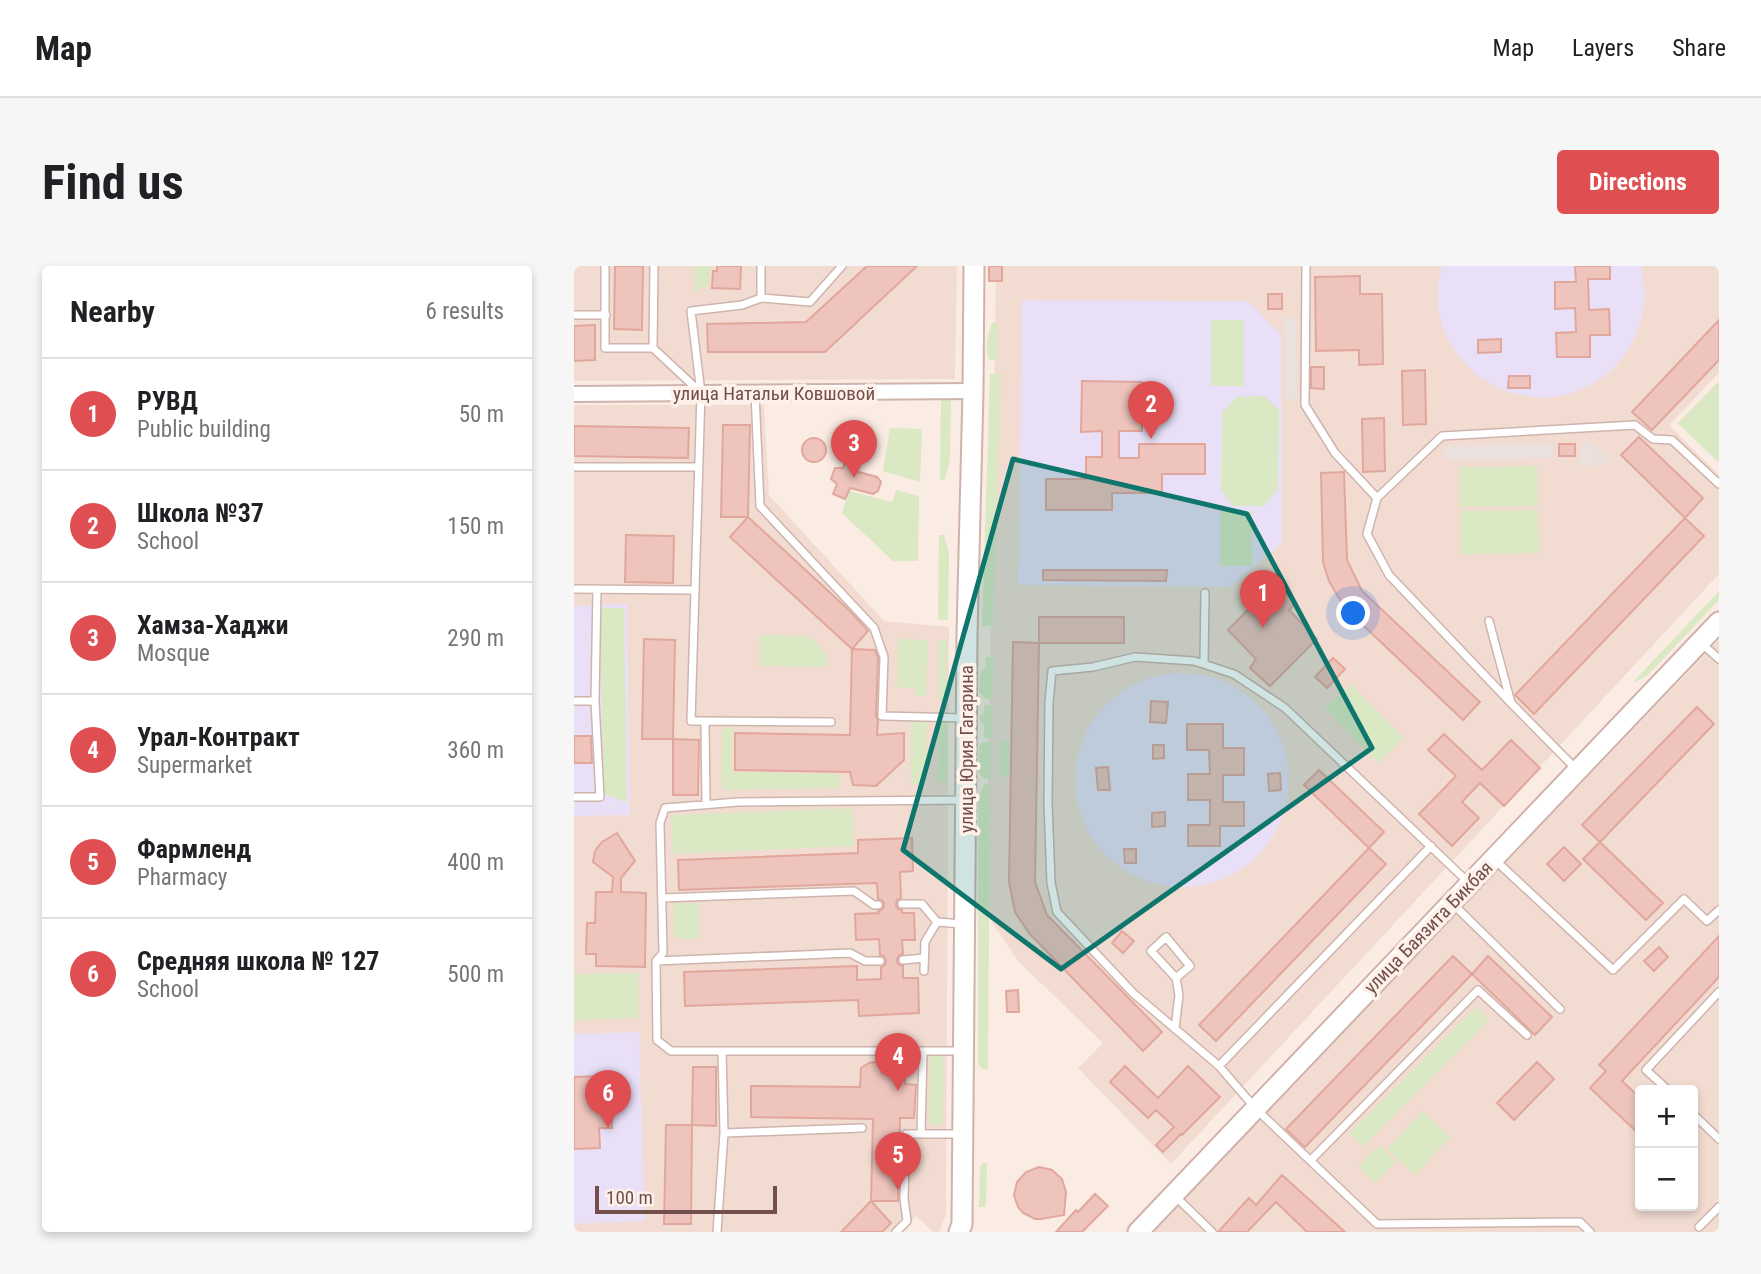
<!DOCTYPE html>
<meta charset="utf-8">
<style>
:root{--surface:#fff;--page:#f6f6f6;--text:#202124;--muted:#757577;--line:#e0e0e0;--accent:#df4e50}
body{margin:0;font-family:"Roboto Condensed",sans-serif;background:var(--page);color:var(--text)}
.controls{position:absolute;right:21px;bottom:21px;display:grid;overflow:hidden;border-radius:7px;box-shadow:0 4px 10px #0003}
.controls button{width:63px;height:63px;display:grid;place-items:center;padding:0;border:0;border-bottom:2px solid var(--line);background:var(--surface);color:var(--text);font:35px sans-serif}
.scale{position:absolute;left:21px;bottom:18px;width:182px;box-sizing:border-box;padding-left:7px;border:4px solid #724f4b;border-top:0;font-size:19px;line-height:24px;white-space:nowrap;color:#724f4b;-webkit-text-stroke:5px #fef1e9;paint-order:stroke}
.you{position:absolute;left:780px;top:348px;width:24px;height:24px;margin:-18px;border:5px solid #fff;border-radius:50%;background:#1a73e8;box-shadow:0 0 0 10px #1a73e833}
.badge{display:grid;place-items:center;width:46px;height:46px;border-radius:50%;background:var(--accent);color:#fff;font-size:23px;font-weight:700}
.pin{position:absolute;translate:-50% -58px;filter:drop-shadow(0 2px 4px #0008)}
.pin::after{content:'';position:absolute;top:37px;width:24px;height:21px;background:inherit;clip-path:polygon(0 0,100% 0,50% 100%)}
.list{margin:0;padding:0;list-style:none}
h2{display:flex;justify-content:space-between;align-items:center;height:91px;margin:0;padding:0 28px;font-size:30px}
h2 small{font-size:23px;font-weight:400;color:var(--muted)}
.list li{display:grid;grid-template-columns:46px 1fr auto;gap:21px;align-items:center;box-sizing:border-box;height:112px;padding:0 28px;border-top:2px solid var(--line)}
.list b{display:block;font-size:26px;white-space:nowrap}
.list p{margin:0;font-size:23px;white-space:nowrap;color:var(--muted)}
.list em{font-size:23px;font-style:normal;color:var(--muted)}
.map{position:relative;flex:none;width:1145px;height:966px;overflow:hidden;border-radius:7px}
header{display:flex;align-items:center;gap:42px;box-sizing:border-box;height:98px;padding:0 35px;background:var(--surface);border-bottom:2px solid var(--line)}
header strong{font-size:33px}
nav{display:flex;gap:38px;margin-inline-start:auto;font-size:24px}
.intro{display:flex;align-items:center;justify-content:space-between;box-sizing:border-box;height:168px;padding:0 42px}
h1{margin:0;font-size:49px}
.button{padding:18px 32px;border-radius:7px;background:var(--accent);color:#fff;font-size:24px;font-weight:700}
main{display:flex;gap:42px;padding:0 42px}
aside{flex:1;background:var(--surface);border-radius:7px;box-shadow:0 4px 10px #0003}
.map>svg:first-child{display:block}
.residential{fill:#f2dcd2;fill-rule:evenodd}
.industrial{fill:#eae1de}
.education{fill:#e9e0f7}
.green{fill:#dae8c3}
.building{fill:#efc4bc;stroke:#e1a79d;stroke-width:2}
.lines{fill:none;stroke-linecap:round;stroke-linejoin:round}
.service-casing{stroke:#ceb4ad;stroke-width:10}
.minor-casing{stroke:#ceb4ad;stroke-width:18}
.secondary-casing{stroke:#d0b2ab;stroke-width:23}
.service{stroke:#fff;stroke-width:7}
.minor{stroke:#fff;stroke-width:14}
.secondary{stroke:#fff;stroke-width:19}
.marked{fill:#0f766e;fill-opacity:0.2;stroke:#0f766e;stroke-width:5;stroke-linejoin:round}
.labels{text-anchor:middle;stroke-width:7;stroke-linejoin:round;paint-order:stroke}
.street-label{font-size:19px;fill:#724f4b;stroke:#fef1e9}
</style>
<header>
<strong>Map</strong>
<nav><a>Map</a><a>Layers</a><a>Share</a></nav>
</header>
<div class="intro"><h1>Find us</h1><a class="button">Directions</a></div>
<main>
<aside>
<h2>Nearby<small>6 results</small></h2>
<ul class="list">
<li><span class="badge">1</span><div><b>РУВД</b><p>Public building</p></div><em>50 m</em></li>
<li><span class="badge">2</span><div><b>Школа №37</b><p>School</p></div><em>150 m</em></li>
<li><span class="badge">3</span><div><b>Хамза-Хаджи</b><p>Mosque</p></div><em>290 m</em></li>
<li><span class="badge">4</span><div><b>Урал-Контракт</b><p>Supermarket</p></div><em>360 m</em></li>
<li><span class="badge">5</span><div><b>Фармленд</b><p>Pharmacy</p></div><em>400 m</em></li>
<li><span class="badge">6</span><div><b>Средняя школа № 127</b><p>School</p></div><em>500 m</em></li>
</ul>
</aside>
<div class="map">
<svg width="1145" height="966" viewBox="0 0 1145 966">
<rect width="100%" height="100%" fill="#fbece3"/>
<path class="residential" d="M0,0H383L381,113L0,115Z
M422,0H1145V107L1095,159L1145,209V308L597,898L504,802L529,777L444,695L412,647Z
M0,139H190L195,229L310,355L375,361L372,949L365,966H359L342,950L327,966H0Z
M1145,374V966H578ZM1066,824H1119V940H1066Z"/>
<path class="industrial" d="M710,52H722L723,133H711Z
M1009,176H1023L1022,183L1035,190L1034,198L1023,194L1021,200L1004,199Z
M979,178V192L871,194V180Z"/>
<path class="education" d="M868,0H1067L1071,26L1069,47L1062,69L1052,87L1037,105L1019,118L999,127L973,132L951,130L930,125L902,109L886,92L874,73L868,59L864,40V16Z
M448,34L674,35L707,69L708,277L656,321L444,319Z
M53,338L56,549L0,550V340Z
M501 514a107 107 0 1 1 214 0a107 107 0 1 1-214 0Z
M65,766L71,955L0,958V768Z"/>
<path class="green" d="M121,0H136L135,21H128L121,27Z
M637,54H670V120H637Z
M418,57H424L423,94H416C409,83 414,69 418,57Z
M416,108H427L419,360H408Z
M1145,115V197L1104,157Z
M367,130H377L376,193L371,214H366Z
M690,130L705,144L704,223L690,240H659L647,224L648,146L663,131Z
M316,162L348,163L346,216L309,205Z
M963,200L964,240L885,241V201Z
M322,224L345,230L344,295H319L268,247L275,225L318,236Z
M964,244L965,287L887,288V245Z
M646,245H678V300H646Z
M365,269H370L375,289L374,354H364Z
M1145,325V334L1073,410L1058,417Z
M26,342H50L53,537L29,527Z
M186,369L235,370L253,388V401L185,400Z
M324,373L354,374L352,430H341V422H323Z
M365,374H373L372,434H364Z
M412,391H420L418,434L412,433L405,426L406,407L411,402Z
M776,418L830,472L804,497L751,442Z
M410,439H419V472H410V459L405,452L410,446Z
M337,456H353L352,519H337Z
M365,456H373V516H364Z
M148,462H159L158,506L265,508V522L150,524L147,517Z
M425,475L435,476V511L425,510Z
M410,476H417V513H411L405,508V479Z
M410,518H416L414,804L407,802L404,797V534Z
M278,542L280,580L99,588L97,549Z
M102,637H125V672L104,673L100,670L99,641Z
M64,707L65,752L0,754V708Z
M902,741L915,754L789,881L775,868Z
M356,789H366L370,794L369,854L366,859L355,858Z
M849,845L876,871L841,909L813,883Z
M806,879L822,896L801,917L784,901Z
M409,897H413L412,941H405L406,901Z"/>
<path class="building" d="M41,0H69L68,64L40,63Z
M143,0H167L166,23L138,22L139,5H143Z
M293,0H343L251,86H134L133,58L232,56Z
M415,0H428V15H415Z
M1001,0H1036V13H1014L1015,44L1035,43L1036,69H1016V91H983L982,67L1002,66L1001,42L981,43V16H1002Z
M786,10V28H808L809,98L785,99V84L742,85L741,11Z
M694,28H708V43H694Z
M1145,54V94L1078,164L1058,146Z
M21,59V94L0,95V60Z
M927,73V86L904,87V74Z
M737,101H750V123L737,122Z
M851,104L852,158L829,159L828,105Z
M935,110H956V122H934Z
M508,115L568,116V165H545V192H565V178H631V208H588V227H538V244H472V213H512V191H528V165L507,166Z
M810,152L811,205L789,206L788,153Z
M149,159H176L174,251H147Z
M0,160L115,162L114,192L0,190Z
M1065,171L1129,232L1111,252L1047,189Z
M228 184a12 12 0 1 1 24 0a12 12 0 1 1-24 0Z
M985,178H1001V190H985Z
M273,190L285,194L281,205L303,211L307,216L304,225L299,228L276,222L271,233L259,228L263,218L257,213L261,202H269Z
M770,206L773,294L788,325L906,436L889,454L771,342L755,315L749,296L747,207Z
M174,251L277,346L294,365L278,383L156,271Z
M1111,252L1130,270L960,448L941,429Z
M52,269L100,270L99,317L51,316Z
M469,304H593L592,315L469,314Z
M701,316L722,337L715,344L743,373L696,420L676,402L682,393L654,364Z
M465,351H550V377H465Z
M70,373L101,374L99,473H68Z
M439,376L465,377L461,616L473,649L588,766L569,785L455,667L441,646L435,616Z
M278,383L301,384L304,392L302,450L304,454L303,469L330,467V494L302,520L279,519L276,506L161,504V467L276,469Z
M759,392L771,403L753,422L741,411Z
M577,435L594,436L592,457L576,456Z
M1123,441L1140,458L1026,576L1008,559Z
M613,458H649V482H670V509H649V536H670V560H646V580H614V559H636V534H614V508H636L635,484H613Z
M870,468L908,504L937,474L966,502L930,540L906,517L888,536L905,552L878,580L845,548L882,510L854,484Z
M0,470H17L18,497H0Z
M99,473L125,474L124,529H99Z
M579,479H590V492L579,493Z
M534,501L536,524H524L522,502Z
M745,504L810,566L795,582L730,519Z
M706,507L707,524L695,525L694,508Z
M591,546V560L578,561V547Z
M43,567L61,595L47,612V626L72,627L71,701L22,700V688H12L13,657H21L22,626H38L39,611L19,596L21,585L28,576Z
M338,572L339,605L326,606L327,632L323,634L322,639L324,643L328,644V647H340L341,674H328L329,688L325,689L323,694L324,698L329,700V712H344L345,747L285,750L284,734L111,740L110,706L283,700V714L307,713V701L311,699L312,694L310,690L306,689L305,673L282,674L281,648L305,647L304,645L309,643L310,638L308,634L304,633L303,617L105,624L104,594L284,587V574Z
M1026,576L1089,637L1072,654L1009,593Z
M990,581L1007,598L990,615L973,598Z
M795,582L812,598L642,775L625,759Z
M550,583H562V597H551Z
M548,665L560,675L549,687L538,677Z
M1145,670V711L1048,815L1066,832V869L1016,822L1032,805L1025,799Z
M1085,681L1094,691L1080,705L1070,695Z
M879,690L898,708L731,881L712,863Z
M914,690L978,751L961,769L898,708Z
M444,724L445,746H433L432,725Z
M309,795L308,807H331V818L342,819L340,852H326L324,935H297L299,853L177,851V820L286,821L287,802L295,797Z
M963,796L980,813L940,854L923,837Z
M551,800L584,832L614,800L646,831L608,869L607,868L589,886L582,879L600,861L582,844L574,852L536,816Z
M119,801H142V860L118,859Z
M26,810L27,839H37L38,862H25L26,882L0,883V811Z
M92,859H118L117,958H90Z
M465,901L478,904L488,913L492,926L490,949L467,953H461L449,947L444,941L440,929L443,916L452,906Z
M708,909L771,966H733L702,936L673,966H644L675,932L682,939Z
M521,928L534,940L508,966H482L502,944L504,946Z
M297,935L317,957L308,966H267Z"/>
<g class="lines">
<defs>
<path id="service" d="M31,0V82H79L80,0
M187,0V32
M732,0L731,139L761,187L803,232
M0,49H32
M79,82L124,124
M181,127L186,240L300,362L310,391L308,450L392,452
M0,201H125
M0,323L121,324
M915,355L937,437L1002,503
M1127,377L1145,393
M630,398L631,327
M0,435H21L23,323
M937,437L815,309L793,268L803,232L868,170L1061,159L1079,173L1098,174L1145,218
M131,455L257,456
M0,531H26L21,435
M132,538L131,455H117L127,127L117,45L168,39L187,32L236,36L268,0
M921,594L1039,704L1110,633L1133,655L1145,644
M895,617L711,442L660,408L620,395L561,391L519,401L478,405L475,436L474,537L477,617L483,646L559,727L645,800L682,843L803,958L1006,956L1016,966
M88,632L280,625L300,639H304
M328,638H348L363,656L389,658
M879,638L986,743
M329,694L350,692
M82,695L276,687L291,695H306
M350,705L351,676L363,656
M601,763L605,729L602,712L577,685L592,671L616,700L602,712
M148,785L150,867L288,862
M389,785H97L83,774L82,695L89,687L86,557L91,542L164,536L391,534
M645,800L857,580
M1094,824L1072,804L1145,726
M1119,848L1145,873
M347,868H388
M737,894L904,724L953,769
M600,929L638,966
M1125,961L1145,941
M143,966L150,867
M322,966L333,955L330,933L332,868H347L349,785"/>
<path id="minor" d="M0,128L399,125"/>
<path id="secondary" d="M385,966L388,958L393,369L399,125L400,0
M564,966L1145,356"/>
</defs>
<use href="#service" class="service-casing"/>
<use href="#minor" class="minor-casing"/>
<use href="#secondary" class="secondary-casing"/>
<use href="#service" class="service"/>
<use href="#minor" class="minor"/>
<use href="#secondary" class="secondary"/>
</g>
<path class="marked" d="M439,193L673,248L798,482L487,703L329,584Z"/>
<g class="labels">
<g class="street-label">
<text x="200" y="134">улица Натальи Ковшовой</text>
<text transform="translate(392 483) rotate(-90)" y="7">улица Юрия Гагарина</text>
<text transform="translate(854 661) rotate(-46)" y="7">улица Баязита Бикбая</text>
</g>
</g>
</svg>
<div class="controls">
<button>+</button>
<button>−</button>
</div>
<div class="scale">100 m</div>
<div class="you"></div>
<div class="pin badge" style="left:689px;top:362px">1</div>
<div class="pin badge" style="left:577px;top:173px">2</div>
<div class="pin badge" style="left:280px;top:212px">3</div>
<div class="pin badge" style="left:324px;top:825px">4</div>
<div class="pin badge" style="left:324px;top:924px">5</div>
<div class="pin badge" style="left:34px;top:862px">6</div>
</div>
</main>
